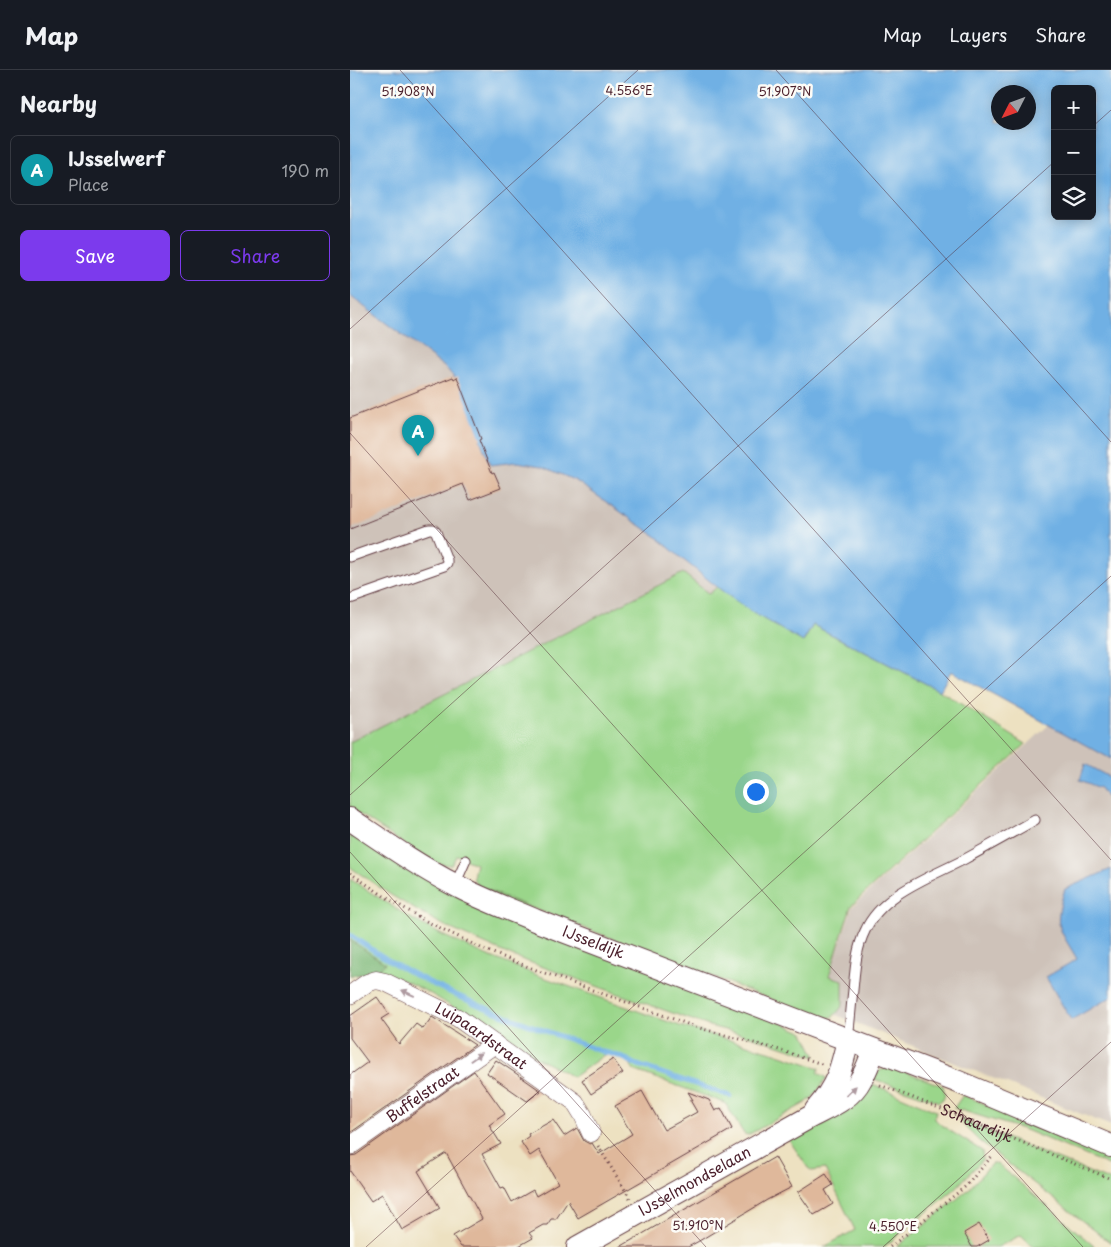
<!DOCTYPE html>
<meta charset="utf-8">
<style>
:root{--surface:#171b24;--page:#20242c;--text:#f1f3f6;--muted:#9ea1a6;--line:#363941;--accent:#7c3aed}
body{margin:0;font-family:"Playpen Sans",sans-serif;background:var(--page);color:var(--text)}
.controls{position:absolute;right:15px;top:15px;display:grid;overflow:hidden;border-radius:8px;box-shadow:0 2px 12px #0003}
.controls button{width:45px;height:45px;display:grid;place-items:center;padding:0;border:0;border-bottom:1px solid var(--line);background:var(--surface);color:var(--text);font:25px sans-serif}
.compass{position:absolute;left:641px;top:15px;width:45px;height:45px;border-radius:50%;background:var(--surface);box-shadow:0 2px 12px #0003;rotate:228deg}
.you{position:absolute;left:405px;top:721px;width:18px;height:18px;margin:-12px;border:4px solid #fff;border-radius:50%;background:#1a73e8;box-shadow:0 0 0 8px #1a73e833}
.badge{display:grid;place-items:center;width:32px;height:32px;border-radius:50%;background:var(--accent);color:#fff;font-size:16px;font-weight:700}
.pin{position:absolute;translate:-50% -41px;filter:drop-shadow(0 1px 2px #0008)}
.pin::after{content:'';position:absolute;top:26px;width:18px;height:15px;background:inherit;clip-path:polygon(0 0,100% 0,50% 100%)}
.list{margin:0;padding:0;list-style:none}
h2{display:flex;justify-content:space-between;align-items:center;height:65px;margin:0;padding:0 20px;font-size:21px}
h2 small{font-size:16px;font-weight:400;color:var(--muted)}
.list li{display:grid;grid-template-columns:32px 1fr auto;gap:15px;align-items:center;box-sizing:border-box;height:70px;margin:0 10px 10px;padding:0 10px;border:1px solid var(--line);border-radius:8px}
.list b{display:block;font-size:19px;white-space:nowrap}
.list p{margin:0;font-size:16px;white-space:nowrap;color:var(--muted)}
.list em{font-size:16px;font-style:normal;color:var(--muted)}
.actions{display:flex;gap:10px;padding:15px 20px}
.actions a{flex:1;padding:11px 0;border:1px solid var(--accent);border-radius:8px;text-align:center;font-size:18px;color:var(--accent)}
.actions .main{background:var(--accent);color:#fff}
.icon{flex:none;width:28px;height:28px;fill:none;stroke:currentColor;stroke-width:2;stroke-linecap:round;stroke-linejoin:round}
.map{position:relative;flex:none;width:761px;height:1177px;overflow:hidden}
header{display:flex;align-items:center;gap:30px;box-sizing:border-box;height:70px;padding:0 25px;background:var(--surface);border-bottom:1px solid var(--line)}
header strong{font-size:24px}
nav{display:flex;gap:28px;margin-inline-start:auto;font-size:18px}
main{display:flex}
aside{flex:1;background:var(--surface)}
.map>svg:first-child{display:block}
.industrial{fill:#cec2b9}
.green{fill:#9ad68a;stroke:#727a5a}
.forest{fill:#7bb776;stroke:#626b50}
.water{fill:#70b0e4;stroke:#5d6888;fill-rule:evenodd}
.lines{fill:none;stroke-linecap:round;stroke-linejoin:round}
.stream{stroke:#70b0e4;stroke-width:5}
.building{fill:#dfb89b}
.service-casing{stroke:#623c42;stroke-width:11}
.minor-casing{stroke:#623c42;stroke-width:19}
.tertiary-casing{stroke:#623c42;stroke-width:24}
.path{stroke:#623c42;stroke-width:3;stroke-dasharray:1 4;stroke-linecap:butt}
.service{stroke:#fff;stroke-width:9}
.minor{stroke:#fff;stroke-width:18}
.tertiary{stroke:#fff;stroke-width:22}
.oneway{fill:#ae9aa0}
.ticks{fill:none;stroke:#4a1f2b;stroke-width:1;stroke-opacity:0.45}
.labels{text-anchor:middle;stroke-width:5;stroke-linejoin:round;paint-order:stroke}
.street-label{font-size:15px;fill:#4a1f2b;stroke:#fdfcf7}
.ticks-label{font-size:12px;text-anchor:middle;fill:#4a1f2b;stroke:#fdfcf7;stroke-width:5;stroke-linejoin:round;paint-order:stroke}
</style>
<header>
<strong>Map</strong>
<nav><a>Map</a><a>Layers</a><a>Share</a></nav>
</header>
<main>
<aside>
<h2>Nearby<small></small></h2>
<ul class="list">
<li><span class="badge" style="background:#0f9aa8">A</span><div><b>IJsselwerf</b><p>Place</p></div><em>190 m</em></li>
</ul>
<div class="actions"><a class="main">Save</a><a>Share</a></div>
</aside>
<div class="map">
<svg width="761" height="1177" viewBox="0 0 761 1177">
<rect width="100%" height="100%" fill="#fdfcf7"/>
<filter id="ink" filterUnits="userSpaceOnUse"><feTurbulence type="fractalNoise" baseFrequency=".02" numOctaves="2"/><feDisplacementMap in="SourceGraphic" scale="10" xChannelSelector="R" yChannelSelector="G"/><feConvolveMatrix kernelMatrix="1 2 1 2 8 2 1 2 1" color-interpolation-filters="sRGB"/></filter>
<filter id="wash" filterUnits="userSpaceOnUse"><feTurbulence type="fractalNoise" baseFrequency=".0096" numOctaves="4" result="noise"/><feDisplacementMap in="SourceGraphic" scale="20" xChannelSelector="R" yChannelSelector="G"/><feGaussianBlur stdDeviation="1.12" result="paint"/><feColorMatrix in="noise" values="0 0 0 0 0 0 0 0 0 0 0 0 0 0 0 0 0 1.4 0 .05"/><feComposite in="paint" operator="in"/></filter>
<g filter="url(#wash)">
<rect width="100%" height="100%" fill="#ede1c1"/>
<path class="industrial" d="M0,223L432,488L19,715L0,700Z
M716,639L761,662V1056L469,938L502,837Z"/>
<path class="green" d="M333,503L359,524L367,517L376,524L454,571L463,555L590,621L676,674L501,836L479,906L493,910V935C486,944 485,948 473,949L130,818C121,809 123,806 126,794L116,790L107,785L101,795L91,794L81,792L0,738V672Z
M0,757L454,963L466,987L403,967L359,956L162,886L99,858L71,843L41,825L0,797Z
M0,809L62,849L92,865L136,885L187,905L330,956L422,982L470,998L468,1003L476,1007V1009L464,1026L457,1032L398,1065L394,1064L375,1033L283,1000L279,990L262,983L254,985L223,1007C200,994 175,983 152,969C112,945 74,913 27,902L34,893L0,870Z
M539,998L551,1000L593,1016L595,1024L593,1029L589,1032L521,1008L531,1000Z
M518,1012L586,1041L584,1048L591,1055L632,1081L633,1089L605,1119L534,1177H474L505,1160L475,1099L462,1101L458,1098L437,1067Z
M613,1025L761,1085V1096L675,1060L604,1038Z
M609,1049L761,1111V1173L629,1071L615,1057Z
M642,1093L649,1095L745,1177H684L671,1165L648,1177H547L618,1120Z"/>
<path class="forest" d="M0,870L35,893L27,902L0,906Z"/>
<path class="water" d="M0,0H761V689L601,601L590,621L463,555L453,572L403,543L376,524L331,488L307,467L226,411L192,396L167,392L140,395L107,311L97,299L0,226ZM705,19H742V146H705ZM648,22H678V52H648Z
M735,694L761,708V734L750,718L730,710Z
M761,799V927L721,950L696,907L727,889C721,878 712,866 709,854C707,846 712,827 715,819Z"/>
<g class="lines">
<path class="stream" d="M0,865C15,875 30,885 45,894C110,932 183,956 253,982C265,984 275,988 285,994L380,1026"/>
</g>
<g id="blocks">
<path class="building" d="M103,307L104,309L107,307L131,369L129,370L142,403L144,402L151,418L120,430L113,414L0,459V348Z
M27,927L39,944L31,949L49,974L66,954L73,959L82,947L125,975L0,1063V1005L18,992L0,968V946Z
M263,989L273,1003L241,1024L232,1010Z
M146,990L164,1002L191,1021L177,1031L137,1003Z
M124,1001L155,1044L139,1055L151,1074L132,1084L151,1118L154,1117L162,1132L183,1120L186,1126L208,1113L189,1080L180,1086L171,1072L179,1066L178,1064L203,1050L214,1066L227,1058L234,1071L240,1074L242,1073L249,1084L282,1064L265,1036L292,1021L314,1060L347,1042L340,1030H343L338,1022L359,1030L365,1041L371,1038L382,1059L228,1148L218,1131L206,1149H201L197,1155H193L179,1163L183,1168L167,1177H111L103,1166L132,1149L96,1083L68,1101L90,1138L52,1160L32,1124L21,1131L0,1101V1086L6,1085Z
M425,1087L442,1117L417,1130L349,1171L338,1177H270Z
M476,1104L483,1115L475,1120L483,1134L464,1145L448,1122Z
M629,1154L639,1170L627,1177H622L614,1163Z"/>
</g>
</g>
<g filter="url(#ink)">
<use href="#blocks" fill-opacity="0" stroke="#623c42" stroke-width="1"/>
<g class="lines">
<defs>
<path id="service" d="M0,487L79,459H83L86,462L97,490V493L94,496L0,529
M105,815L116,790
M498,970C500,953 501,937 503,920C505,900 506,879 515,861C532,823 581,807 615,789C639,776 662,763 685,750"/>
<g id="minor">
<path id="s2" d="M0,925L17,913L26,910L35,912L108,948L225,1032L233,1045L241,1063"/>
<path id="s3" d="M0,1076L145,974"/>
</g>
<g id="tertiary">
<path id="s4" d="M0,749C34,772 68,796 105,815C131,829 159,839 187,851L606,1011L761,1076"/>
<path d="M466,1040C487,1016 491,1000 498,970"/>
<path id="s5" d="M228,1177L460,1047C479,1037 501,1029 511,1009C517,1000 520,989 524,980"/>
</g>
</defs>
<use href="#service" class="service-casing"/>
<use href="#minor" class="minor-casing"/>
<use href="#tertiary" class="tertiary-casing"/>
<g class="path">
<path d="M0,803L34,826L74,850L135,880L189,901L346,957L433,981L472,994"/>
<path id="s1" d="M530,1015L594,1040L761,1109"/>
<path d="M248,1076L280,1128"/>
<path d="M540,1177L616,1116L643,1085"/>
</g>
<use href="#service" class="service"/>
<use href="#minor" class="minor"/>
<use href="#tertiary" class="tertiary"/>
</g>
<defs><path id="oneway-solid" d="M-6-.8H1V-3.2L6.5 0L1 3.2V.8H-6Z" transform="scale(1.25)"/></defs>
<g class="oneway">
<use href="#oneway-solid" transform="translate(58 923) rotate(-155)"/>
<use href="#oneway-solid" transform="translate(126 987) rotate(-35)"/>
<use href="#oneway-solid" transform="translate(501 1021) rotate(-44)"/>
</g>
</g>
<path class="ticks" d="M50,0L761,790M426,0L761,372M742,57L761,40M0,259L288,0M0,363L733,1177M0,725L705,91M0,782L356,1177M16,1177L761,506M533,1177L761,972"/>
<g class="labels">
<g class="street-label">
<text dy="5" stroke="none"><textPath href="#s4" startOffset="274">IJsseldijk</textPath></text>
<text dy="5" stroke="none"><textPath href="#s2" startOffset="150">Luipaardstraat</textPath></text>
<text dy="5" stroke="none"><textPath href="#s3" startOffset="89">Buffelstraat</textPath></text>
<text dy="5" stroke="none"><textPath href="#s1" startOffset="104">Schaardijk</textPath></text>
<text dy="5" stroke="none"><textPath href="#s5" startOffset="134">IJsselmondselaan</textPath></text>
</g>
</g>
<g class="ticks-label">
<text x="279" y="25">4.556°E</text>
<text x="58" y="26">51.908°N</text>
<text x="435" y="26">51.907°N</text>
<text x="348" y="1160">51.910°N</text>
<text x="543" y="1161">4.550°E</text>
</g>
</svg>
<div class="controls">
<button>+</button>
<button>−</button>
<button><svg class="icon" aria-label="layers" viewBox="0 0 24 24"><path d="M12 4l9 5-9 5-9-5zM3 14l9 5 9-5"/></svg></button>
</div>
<svg class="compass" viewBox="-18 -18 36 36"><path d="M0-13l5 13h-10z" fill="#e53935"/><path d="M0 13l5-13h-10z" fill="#9ea1a6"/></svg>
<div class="you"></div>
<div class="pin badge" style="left:68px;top:386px;background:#0f9aa8">A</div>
</div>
</main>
